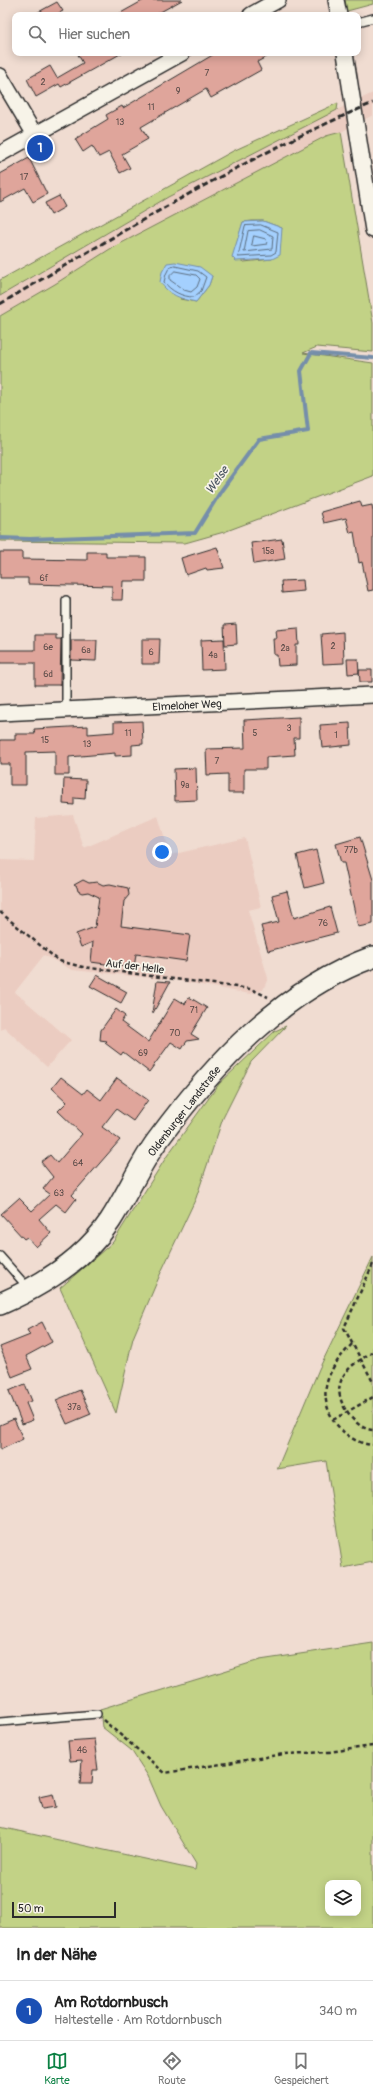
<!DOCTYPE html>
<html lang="de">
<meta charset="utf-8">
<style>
:root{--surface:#fff;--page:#f6f6f6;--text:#222;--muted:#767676;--line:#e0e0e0;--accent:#0b8043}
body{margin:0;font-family:Pangolin,sans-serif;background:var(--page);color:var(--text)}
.controls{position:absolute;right:12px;bottom:12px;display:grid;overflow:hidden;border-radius:8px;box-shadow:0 2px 10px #0003}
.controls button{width:36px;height:36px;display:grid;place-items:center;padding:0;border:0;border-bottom:1px solid var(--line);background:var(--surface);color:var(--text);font:20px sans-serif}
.scale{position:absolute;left:12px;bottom:10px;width:104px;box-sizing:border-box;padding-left:4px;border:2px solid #2b2b2b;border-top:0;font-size:11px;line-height:14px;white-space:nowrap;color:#2b2b2b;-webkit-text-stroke:3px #f7f3e8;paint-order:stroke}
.you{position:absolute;left:162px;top:852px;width:14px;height:14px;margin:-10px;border:3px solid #fff;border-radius:50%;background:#1a73e8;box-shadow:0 0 0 6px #1a73e833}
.badge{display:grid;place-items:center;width:26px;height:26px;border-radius:50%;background:var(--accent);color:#fff;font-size:13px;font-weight:700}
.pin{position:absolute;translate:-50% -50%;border:2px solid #fff;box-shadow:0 1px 4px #0006}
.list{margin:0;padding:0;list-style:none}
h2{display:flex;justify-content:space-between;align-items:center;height:52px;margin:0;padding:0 16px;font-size:17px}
h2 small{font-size:13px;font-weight:400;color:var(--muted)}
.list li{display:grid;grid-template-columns:26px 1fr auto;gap:12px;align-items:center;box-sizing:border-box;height:60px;padding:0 16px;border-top:1px solid var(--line)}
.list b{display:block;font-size:15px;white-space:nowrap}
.list p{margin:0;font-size:13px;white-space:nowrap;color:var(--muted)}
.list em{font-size:13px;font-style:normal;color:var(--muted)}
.icon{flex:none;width:22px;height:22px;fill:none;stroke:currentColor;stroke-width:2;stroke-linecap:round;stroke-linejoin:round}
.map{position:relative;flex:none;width:373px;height:1928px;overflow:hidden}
.search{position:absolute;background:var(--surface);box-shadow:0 2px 10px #0003;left:12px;right:12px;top:12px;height:44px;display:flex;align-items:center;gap:10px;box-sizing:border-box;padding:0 14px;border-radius:8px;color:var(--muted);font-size:15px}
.sheet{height:112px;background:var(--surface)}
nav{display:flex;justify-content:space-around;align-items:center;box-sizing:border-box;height:56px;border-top:1px solid var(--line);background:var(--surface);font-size:11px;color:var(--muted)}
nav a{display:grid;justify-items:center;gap:2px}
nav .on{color:var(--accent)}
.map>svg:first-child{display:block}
.built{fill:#ebccc1}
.green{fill:#c2d286;stroke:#767e58;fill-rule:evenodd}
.water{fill:#a4d0fe;stroke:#748eaa}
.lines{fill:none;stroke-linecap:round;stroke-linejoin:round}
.shore{stroke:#5b6d7f;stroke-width:1}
.stream{stroke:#748eaa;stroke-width:4}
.building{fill:#dfa59b;stroke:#2b2b2b}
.service-casing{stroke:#2b2b2b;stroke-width:10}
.minor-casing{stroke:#2b2b2b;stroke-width:18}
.secondary-casing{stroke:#2b2b2b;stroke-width:24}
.path{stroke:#2b2b2b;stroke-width:2.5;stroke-dasharray:4 3;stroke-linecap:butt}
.service{stroke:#f7f3e8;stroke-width:7}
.minor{stroke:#f7f3e8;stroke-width:15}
.secondary{stroke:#f7f3e8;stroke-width:21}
.rail{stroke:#2b2b2b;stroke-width:3;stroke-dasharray:6 3;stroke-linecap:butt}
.labels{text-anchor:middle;stroke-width:3.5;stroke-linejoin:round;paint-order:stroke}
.number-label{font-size:9px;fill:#584a47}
.street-label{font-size:11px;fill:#2b2b2b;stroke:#f7f3e8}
.water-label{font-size:12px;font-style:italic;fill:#495460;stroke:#f7f3e8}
</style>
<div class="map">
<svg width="373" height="1928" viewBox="0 0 373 1928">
<rect width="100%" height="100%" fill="#f0dcd1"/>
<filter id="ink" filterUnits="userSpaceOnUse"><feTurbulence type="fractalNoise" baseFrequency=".025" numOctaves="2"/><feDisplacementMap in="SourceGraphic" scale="8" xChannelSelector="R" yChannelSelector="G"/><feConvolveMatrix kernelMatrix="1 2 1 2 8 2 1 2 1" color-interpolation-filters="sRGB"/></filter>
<g filter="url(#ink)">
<path class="built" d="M373,93V115L341,132L326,136L0,316V296L168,197L302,126Z
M73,815L84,848L158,816L170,855L245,838L261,907L248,910L268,978L263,990L250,994L174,980L72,970L44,955L15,992L71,1040L47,1067L4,1027L0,1030V860L34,861L36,818Z"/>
<path class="green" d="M345,0H373V4L347,11Z
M338,103L337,110L168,197L0,296V280L233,151Z
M341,132L373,323V352L317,347L303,353L373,363V476L224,532L185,543L0,541V316L55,284L110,249L326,136ZM252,221H263L282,228L272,259L244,262L233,257L243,222ZM212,276L209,285L196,302L180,299Z
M286,1026L251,1062L223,1118L196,1198L162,1270L133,1338L116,1413L60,1288L113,1242L167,1156L219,1084L275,1031Z
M373,1257V1562L343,1568L326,1461L277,1469L319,1369Z
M373,1643V1928H0V1827L195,1870L196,1864L161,1806L148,1776L131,1750L102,1727L100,1709L260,1660ZM328,1883H358V1913H328Z"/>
<path class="water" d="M263,221L282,228L280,255L272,259L236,261L232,257L243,222Z
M175,262L200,267L212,276L209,285L196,302C181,299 169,295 160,282L162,272L167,263Z"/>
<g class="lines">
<path class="shore" d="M261,225L278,232L276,252L271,255L238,257L245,226Z
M260,230L273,236L272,249L244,252L248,231Z
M254,236L266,239L267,244L252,246Z
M175,266L198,271L206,277L201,291L194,297C182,297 171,291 164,282L166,274L169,268Z
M175,271L196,275L200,279L197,287L191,292L184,290L170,280V276Z"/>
<path class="stream" d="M0,538L30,539L195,533L221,491L259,439L308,431L301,371L311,353L373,358"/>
</g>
<path class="building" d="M144,0H182L155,15H117Z
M57,2L63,11L55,15H33Z
M77,53H122L61,87L59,84L36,97L27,79L50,66L57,78L83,63Z
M216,53H274L257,62L261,70L211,98L206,89L141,127L148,139L122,154L130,168L120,173L109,152L99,157L92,146L83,152L75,139L108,119L106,115L122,106L123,108Z
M29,158L47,194L33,202L25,188L0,202V174Z
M59,196L65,207L51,215L45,203Z
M360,501L362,507L372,505L373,511V590L368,591L362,562L359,563L354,532L350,533L346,518L324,523L321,512Z
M282,539L285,559L254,564L251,543Z
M217,547L224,568L207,570L206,568L186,575L181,558Z
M0,552H22V559L87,560V552H106V557H146V581H123L122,600H112V586L28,584V578H0Z
M303,580L304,591L282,593L281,581Z
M236,624L237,644L225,645L224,625Z
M298,628L299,645H296V665L278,666L277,655H274L273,638H277L276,630Z
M343,632L344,663L323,664L321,634Z
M35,635H56V639H61L60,685H35V663H0V650H35Z
M142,639H160L159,664H142Z
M224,639L225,669L202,670L201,640Z
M71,640H97L96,661L71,660Z
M347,659H358L359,673L348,674Z
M359,670H372V682H360Z
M299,717V738H294L295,755L266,757V769H244V793H228V774L207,775L206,749L245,748L244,720Z
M142,721L143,744L132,745V755L115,756V753L69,757V775H55V751L26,752V785H10V764H0V740H15V734H35L34,729L88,726V734L114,732V722Z
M350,723L351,745L322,748L320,725Z
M196,768L197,800L175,801L174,769Z
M64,779L86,780L85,799L74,798V805L63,804Z
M360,837L373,880V924L358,927L344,863H341L336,844Z
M316,850L324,883L305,888L297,855Z
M83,880L89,883L97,882L103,885L110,884L128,888L129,895L124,901L121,926L190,935L186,961L136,954L134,968L91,962L93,942L81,947L76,934L95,927L99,897L88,892L82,893L78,891L77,887L74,885Z
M287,891L294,918L330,907L337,933L268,951L261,926L279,922L272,895Z
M97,975L127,992L121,1003L90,986Z
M157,981L170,982L153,1013H152Z
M189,997L207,1008L191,1034L199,1039L187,1041L182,1049L171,1042L149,1072L123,1052L121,1055L105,1043L107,1041L100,1040L101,1030L116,1009L125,1016L121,1022L148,1042L175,998L185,1004Z
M61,1077L83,1094L87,1089L101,1100L117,1078L148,1100L133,1121L116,1109L102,1127L120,1140L72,1195L76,1199L66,1212L56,1204L39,1219L51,1233L36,1247L27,1237L24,1239L1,1214L19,1198L32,1211L50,1194L43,1189L53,1177L41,1162L50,1155L57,1163L82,1134L58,1111L67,1102L52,1088Z
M42,1322L52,1342L26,1356L32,1369L12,1377L0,1347L30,1335L27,1330Z
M25,1384L32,1401L26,1403L33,1420L22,1424L9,1391Z
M80,1390L91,1414L67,1424L56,1400Z
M14,1419L23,1439L0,1450V1425Z
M94,1739L98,1770H93L92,1784H80L82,1760L70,1761L68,1741Z
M53,1794L56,1807L42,1809L39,1797Z"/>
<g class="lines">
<defs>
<path id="service" d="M358,22L373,18
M66,710V600
M0,1256L29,1289
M0,1722L97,1714"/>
<path id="minor" d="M336,0L339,15
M251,15L278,0
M345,53L373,230
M0,76L35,135
M0,154L182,53
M0,713L373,695"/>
<path id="secondary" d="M0,1304C41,1286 84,1260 110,1221C127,1195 139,1166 157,1141C213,1065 282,990 373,957"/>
</defs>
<use href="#service" class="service-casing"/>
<use href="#minor" class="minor-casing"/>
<use href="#secondary" class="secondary-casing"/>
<path class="path" d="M0,912L59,961L83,967L251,989L268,997
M373,1264L344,1328L373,1382
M352,1344C342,1355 333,1364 328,1379C317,1409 343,1443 373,1445
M373,1352C361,1359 346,1367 341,1381C333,1399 354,1429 373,1430
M333,1420L373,1397
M103,1720L165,1773L284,1754L329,1752L373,1746"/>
<use href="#service" class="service"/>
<use href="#minor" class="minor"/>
<use href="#secondary" class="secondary"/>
<path class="rail" d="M0,304C122,232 242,158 373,103"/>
</g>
</g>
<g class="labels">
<g class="number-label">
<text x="207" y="76">7</text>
<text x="43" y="85">2</text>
<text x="178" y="94">9</text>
<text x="151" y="110">11</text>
<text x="120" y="125">13</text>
<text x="24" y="180">17</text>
<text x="268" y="554">15a</text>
<text x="44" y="581">6f</text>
<text x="333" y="649">2</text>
<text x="48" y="650">6e</text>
<text x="285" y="651">2a</text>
<text x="86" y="653">6a</text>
<text x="151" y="655">6</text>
<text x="213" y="658">4a</text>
<text x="48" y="677">6d</text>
<text x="289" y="731">3</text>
<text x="128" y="736">11</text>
<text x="255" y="736">5</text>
<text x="336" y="738">1</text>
<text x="45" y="743">15</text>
<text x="87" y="747">13</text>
<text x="217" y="764">7</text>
<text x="185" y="788">9a</text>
<text x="351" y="853">77b</text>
<text x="323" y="926">76</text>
<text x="194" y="1013">71</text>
<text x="175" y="1036">70</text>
<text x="143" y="1056">69</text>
<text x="78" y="1166">64</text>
<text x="59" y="1196">63</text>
<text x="74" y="1410">37a</text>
<text x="82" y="1753">46</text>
</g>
<g class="street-label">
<text transform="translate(187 705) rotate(-3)" y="4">Elmeloher Weg</text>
<text transform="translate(135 966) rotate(7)" y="4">Auf der Helle</text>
<text transform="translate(184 1111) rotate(-52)" y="4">Oldenburger Landstraße</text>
</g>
<g class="water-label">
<text transform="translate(217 480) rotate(-55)" y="4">Welse</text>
</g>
</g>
</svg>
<div class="controls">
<button><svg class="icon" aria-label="layers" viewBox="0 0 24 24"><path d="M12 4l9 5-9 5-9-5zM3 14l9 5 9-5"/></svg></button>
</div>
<div class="scale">50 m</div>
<div class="you"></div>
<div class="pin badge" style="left:40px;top:148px;background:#1a4fb4">1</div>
<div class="search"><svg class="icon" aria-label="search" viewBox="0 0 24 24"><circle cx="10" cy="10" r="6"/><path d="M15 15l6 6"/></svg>Hier suchen</div>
</div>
<section class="sheet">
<h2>In der Nähe<small></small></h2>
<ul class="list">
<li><span class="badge" style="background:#1a4fb4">1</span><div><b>Am Rotdornbusch</b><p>Haltestelle · Am Rotdornbusch</p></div><em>340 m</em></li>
</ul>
</section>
<nav>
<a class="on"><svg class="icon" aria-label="map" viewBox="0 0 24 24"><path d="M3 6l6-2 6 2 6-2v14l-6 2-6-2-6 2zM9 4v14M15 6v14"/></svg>Karte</a>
<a><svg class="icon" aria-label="directions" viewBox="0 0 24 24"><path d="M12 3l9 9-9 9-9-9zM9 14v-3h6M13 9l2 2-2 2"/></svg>Route</a>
<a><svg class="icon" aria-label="saved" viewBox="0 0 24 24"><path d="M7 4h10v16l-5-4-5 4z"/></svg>Gespeichert</a>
</nav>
